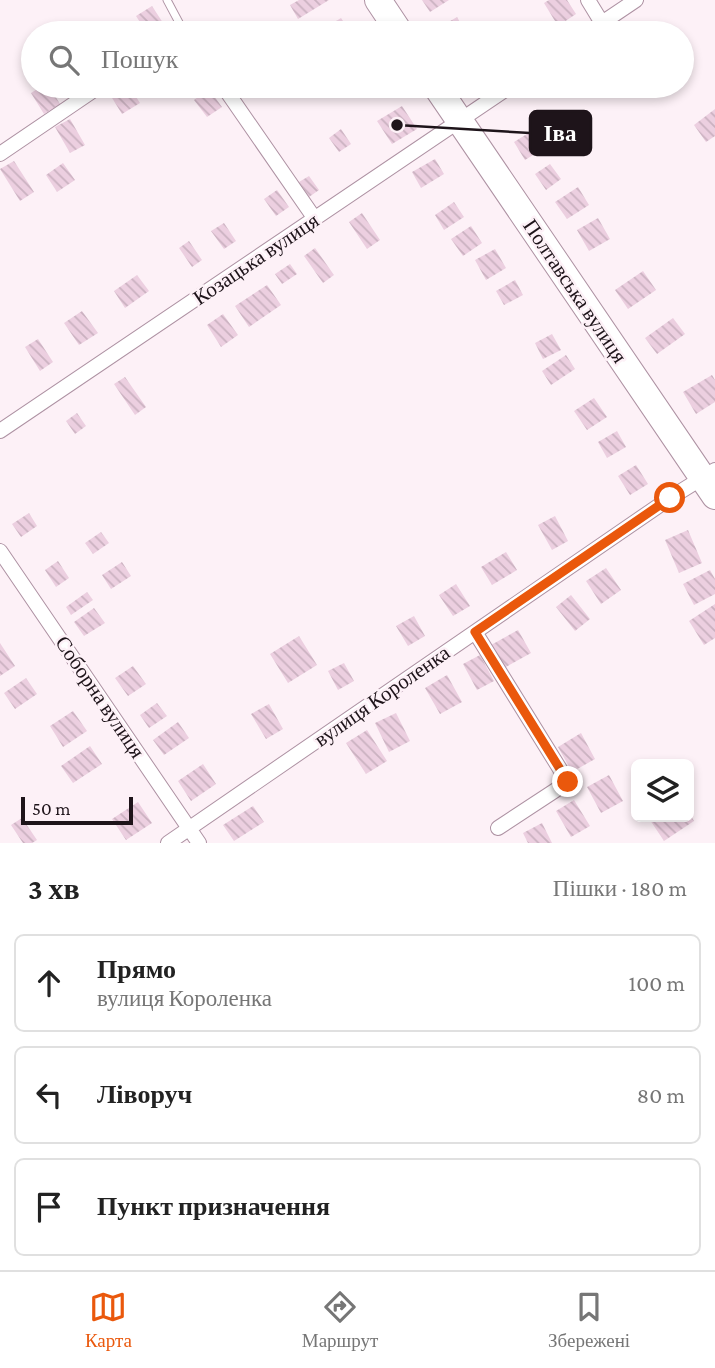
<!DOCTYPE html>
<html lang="uk">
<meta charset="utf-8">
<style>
:root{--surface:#fff;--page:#f6f6f6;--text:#222;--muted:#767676;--line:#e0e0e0;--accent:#ea580c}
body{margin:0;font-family:"Crimson Pro",serif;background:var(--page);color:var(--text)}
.controls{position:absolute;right:21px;bottom:21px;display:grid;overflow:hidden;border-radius:10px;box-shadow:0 4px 10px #0003}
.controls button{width:63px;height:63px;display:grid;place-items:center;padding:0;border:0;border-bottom:2px solid var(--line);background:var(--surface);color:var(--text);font:35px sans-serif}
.scale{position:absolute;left:21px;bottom:18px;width:112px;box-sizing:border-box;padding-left:7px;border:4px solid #1e141a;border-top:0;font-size:19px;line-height:24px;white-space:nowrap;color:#1e141a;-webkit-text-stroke:5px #fdf1f7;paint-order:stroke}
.stop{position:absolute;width:21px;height:21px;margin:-16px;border:5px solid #ea580c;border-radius:50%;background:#fff}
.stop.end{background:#ea580c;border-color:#fff;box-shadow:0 2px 7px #0008}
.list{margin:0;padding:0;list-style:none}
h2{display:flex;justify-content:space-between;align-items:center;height:91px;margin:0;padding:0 28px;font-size:30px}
h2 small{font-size:23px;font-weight:400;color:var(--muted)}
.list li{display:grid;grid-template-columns:46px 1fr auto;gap:21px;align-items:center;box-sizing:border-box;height:98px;margin:0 14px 14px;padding:0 14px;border:2px solid var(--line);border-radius:10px}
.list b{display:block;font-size:26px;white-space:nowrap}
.list p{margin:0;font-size:23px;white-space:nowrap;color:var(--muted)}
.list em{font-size:23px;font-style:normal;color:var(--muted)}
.icon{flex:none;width:38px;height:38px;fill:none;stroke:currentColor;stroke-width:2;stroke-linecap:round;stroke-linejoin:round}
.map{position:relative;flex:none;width:715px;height:843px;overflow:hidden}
.search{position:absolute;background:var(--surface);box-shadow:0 4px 10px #0003;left:21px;right:21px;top:21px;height:77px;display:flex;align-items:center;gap:18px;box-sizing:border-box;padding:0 24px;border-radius:38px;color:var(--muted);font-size:26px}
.sheet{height:427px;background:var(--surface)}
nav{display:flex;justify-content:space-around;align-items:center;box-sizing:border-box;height:98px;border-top:2px solid var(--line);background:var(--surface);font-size:19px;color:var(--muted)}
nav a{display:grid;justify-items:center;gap:4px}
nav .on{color:var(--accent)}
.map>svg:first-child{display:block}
.building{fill:url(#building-back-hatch)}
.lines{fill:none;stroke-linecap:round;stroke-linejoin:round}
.lane-casing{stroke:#ae92a3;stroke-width:9}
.street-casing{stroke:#ae92a3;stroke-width:16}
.highway-casing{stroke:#ae92a3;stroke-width:28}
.lane{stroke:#fff;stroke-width:7}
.street{stroke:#fff;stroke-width:14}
.highway{stroke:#fff;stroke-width:26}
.route{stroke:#ea580c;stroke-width:9}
.labels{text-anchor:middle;stroke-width:5;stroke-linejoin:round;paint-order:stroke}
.street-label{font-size:21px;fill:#1e141a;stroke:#fdf1f7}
.leader{fill:none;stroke:#1e141a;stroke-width:2.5}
.callout-dot{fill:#1e141a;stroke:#fdf1f7;stroke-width:2.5}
.callout{fill:#1e141a;stroke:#1e141a;stroke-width:2.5}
.callout-label{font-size:23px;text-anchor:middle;font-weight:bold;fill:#fff}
</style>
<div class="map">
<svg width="715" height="843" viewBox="0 0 715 843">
<defs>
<pattern id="building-back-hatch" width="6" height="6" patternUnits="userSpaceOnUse" patternTransform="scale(1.75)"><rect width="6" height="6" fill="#eccfe0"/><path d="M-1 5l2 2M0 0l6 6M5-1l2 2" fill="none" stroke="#cab1c0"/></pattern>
</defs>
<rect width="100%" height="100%" fill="#fdf1f7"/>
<path class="building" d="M299,0H329L298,19L290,5Z
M422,0H449L430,12Z
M549,0H567L576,14L558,26L544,3Z
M152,6L165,26L154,33H147L136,16Z
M457,17L466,33H440L437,29Z
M341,18L351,33H317Z
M42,86H49L60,104L44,114L31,93Z
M120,86H129L140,103L122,114L109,93Z
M353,86H377L360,96Z
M209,89L222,107L207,117L194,100Z
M402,106L417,129L392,144L377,121Z
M715,109V136L706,142L694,125Z
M70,119L85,145L70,153L55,127Z
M341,129L351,144L339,152L329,138Z
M535,129L546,147L525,160L514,142Z
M435,159L444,174L421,188L412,172Z
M14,161L34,192L20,201L0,169Z
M63,163L75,180L57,192L46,175Z
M550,164L561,179L546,190L535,174Z
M309,176L319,190L309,197L299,182Z
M578,187L589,205L567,219L555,202Z
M277,190L289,207L276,216L264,199Z
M454,202L464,217L444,230L435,215Z
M362,213L380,240L367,249L349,222Z
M598,218L610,239L589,251L577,230Z
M224,223L236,241L224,249L211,231Z
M471,226L482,243L463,256L451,239Z
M189,241L202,260L192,267L179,248Z
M315,248L334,275L323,283L304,256Z
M495,249L506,268L486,280L475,260Z
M290,264L297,274L282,284L275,274Z
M643,271L656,290L628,309L615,290Z
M137,275L149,291L125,308L114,291Z
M515,280L523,295L504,305L496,291Z
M267,285L281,305L249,327L235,306Z
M82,311L98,333L79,345L64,323Z
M223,314L238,335L221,347L207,325Z
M673,318L685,334L657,354L645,338Z
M552,334L561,350L543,359L535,343Z
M38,339L53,362L40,371L25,347Z
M566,355L575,369L551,385L542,371Z
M712,375L715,380V402L696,414L683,392Z
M125,377L146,407L135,415L114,384Z
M594,398L607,417L587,430L574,411Z
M77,413L86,426L75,434L66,421Z
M617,431L626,447L607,458L598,442Z
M636,465L648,484L630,495L618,476Z
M29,513L37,526L21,537L12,524Z
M555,516L568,541L552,550L538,525Z
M688,530L702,563L679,573L665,540Z
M101,532L109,543L93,554L85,543Z
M506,552L517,570L492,585L481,567Z
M58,561L69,578L56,587L45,570Z
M122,562L131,576L111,589L102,575Z
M606,568L621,590L601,604L586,581Z
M710,570L715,579V594L694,605L683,584Z
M456,584L470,606L453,616L439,595Z
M87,592L93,600L71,615L66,607Z
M571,595L590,619L575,631L556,607Z
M715,604V638L704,645L689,621Z
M94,608L105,623L84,636L74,622Z
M414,616L425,636L408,646L396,626Z
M518,630L531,653L504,668L491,645Z
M299,636L317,665L288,683L270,654Z
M0,643L15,666L0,676Z
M480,655L494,681L477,690L463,664Z
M344,663L354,681L338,690L328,671Z
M133,666L146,684L128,696L115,678Z
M447,675L462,702L440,714L425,688Z
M26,678L37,694L15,709L4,693Z
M157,703L167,716L149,728L140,715Z
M269,704L283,729L266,739L251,714Z
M73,711L87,731L63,747L50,726Z
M396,713L410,741L389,752L375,723Z
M178,722L189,738L164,755L153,740Z
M367,730L387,761L366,774L346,743Z
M581,733L595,759L572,772L558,747Z
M90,746L102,764L73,783L61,766Z
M203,764L216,784L191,801L178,781Z
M609,775L623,801L601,813L587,787Z
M574,800L590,826L571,837L556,811Z
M138,802L152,823L126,840L112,819Z
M253,806L264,822L234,841L223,825Z
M689,813L694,821L664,841L648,817H689Z
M22,818L37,840L32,843H23L11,825Z
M542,823L552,843H528L523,833Z"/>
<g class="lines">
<defs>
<path id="lane" d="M167,0L183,30"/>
<path id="street" d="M588,0L602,23
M178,33L183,31L186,33
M587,33L636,0
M223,86L315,219
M0,154L100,86
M0,431L511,86
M0,551L199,843
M475,632L568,782L498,828
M168,843L670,498L715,470"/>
<path id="highway" d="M378,0L400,33
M436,86L715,496"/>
</defs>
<use href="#lane" class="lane-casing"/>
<use href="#street" class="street-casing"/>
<use href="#highway" class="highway-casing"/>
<use href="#lane" class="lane"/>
<use href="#street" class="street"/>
<use href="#highway" class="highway"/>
</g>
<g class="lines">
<path class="route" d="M568,782L475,632L670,498"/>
</g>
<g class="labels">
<g class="street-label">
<text transform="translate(256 259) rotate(-34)" y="7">Козацька вулиця</text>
<text transform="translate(575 291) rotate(56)" y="7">Полтавська вулиця</text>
<text transform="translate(382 696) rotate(-35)" y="7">вулиця Короленка</text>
<text transform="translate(100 697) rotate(56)" y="7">Соборна вулиця</text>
</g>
</g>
<path class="leader" d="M397 125L530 133"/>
<circle class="callout-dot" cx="397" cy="125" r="7"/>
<rect class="callout" x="530" y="111" width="61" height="44" rx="7"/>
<g class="callout-label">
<text x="560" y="141">Іва</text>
</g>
</svg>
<div class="controls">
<button><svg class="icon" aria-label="layers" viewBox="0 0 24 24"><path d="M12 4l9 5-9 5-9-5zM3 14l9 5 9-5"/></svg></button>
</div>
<div class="scale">50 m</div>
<div class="stop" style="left:670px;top:498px"></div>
<div class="stop end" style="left:568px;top:782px"></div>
<div class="search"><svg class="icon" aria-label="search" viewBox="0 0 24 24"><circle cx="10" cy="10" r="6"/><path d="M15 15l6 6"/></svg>Пошук</div>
</div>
<section class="sheet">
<h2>3 хв<small>Пішки · 180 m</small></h2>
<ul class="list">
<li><svg class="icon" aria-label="ahead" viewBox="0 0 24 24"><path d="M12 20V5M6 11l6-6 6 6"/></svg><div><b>Прямо</b><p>вулиця Короленка</p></div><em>100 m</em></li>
<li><svg class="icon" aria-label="left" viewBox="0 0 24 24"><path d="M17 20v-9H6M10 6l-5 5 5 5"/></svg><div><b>Ліворуч</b></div><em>80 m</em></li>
<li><svg class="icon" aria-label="arrive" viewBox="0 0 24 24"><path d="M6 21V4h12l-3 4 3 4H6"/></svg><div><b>Пункт призначення</b></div></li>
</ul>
</section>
<nav>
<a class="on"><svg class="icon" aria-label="map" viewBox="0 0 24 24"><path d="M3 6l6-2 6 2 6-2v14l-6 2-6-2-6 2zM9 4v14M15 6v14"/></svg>Карта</a>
<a><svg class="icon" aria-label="directions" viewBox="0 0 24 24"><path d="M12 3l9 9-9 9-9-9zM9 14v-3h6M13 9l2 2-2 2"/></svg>Маршрут</a>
<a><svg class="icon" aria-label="saved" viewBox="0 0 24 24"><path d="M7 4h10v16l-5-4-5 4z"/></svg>Збережені</a>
</nav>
